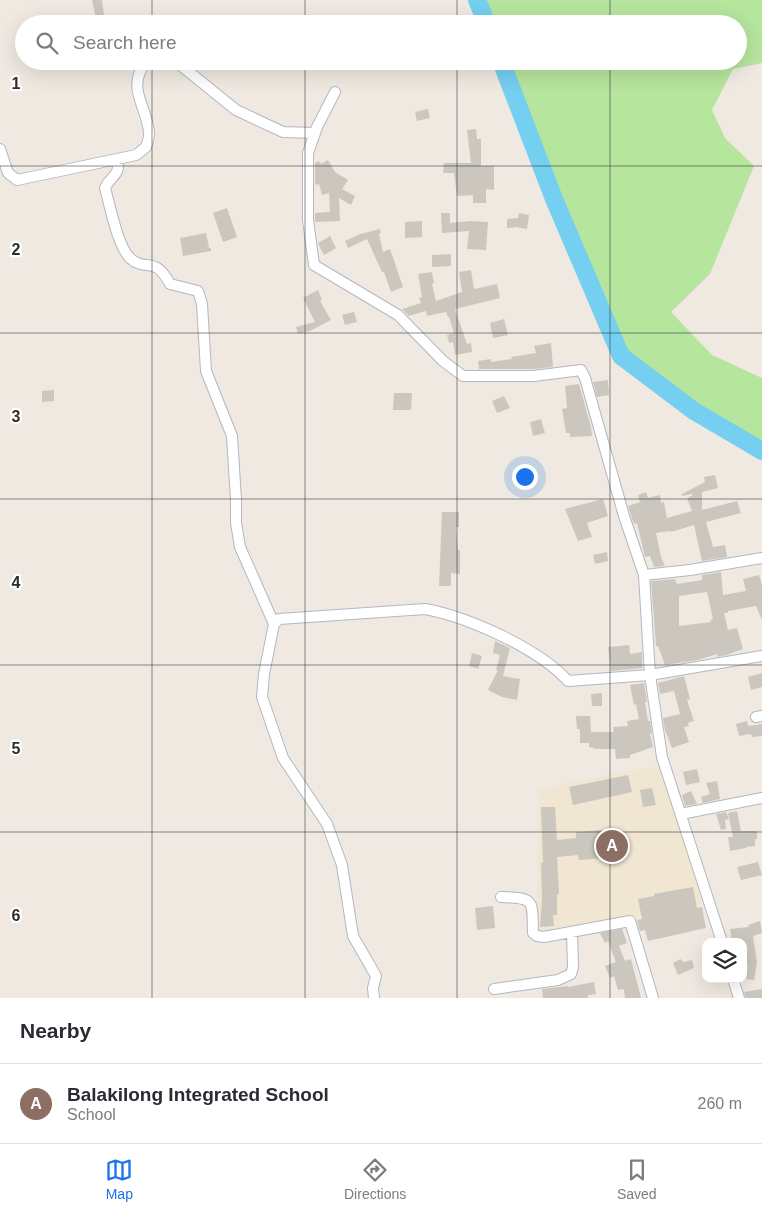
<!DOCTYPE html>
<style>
:root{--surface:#fff;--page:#f2f2f3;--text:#2b2b33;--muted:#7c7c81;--line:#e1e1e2;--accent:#1a73e8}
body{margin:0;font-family:Arial,sans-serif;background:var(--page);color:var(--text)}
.controls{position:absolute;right:15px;bottom:15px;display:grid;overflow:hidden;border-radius:10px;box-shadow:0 5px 20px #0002}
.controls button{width:45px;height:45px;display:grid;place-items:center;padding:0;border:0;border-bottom:1px solid var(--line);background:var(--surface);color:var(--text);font:25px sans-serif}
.you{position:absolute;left:524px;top:476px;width:18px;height:18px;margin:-12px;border:4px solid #fff;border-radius:50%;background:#1a73e8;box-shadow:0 0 0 8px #1a73e833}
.badge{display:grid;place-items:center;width:32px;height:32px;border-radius:50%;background:var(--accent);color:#fff;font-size:16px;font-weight:700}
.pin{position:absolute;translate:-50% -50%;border:2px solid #fff;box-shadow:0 1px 5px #0006}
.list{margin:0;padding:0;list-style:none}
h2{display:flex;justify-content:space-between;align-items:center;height:65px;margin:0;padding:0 20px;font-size:21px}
h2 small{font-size:16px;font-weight:400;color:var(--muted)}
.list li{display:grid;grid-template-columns:32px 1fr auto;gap:15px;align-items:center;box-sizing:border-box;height:80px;padding:0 20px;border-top:1px solid var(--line)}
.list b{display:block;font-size:19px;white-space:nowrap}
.list p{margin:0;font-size:16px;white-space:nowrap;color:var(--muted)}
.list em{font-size:16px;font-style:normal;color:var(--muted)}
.icon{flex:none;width:28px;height:28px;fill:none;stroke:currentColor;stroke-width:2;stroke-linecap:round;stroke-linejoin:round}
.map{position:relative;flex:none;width:762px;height:998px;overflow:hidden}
.search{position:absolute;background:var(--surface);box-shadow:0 5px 20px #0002;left:15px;right:15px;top:15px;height:55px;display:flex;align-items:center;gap:12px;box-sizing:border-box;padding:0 18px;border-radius:28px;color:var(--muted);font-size:19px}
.sheet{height:145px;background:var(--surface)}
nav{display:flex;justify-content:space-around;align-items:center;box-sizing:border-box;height:70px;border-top:1px solid var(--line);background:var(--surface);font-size:14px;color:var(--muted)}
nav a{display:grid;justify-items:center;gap:2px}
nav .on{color:var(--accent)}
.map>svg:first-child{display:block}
.education{fill:#f0e6d1}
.green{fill:#b6e59e}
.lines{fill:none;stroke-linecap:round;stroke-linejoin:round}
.river{stroke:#75cff0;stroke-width:18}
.building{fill:#cbc7bf;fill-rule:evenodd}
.minor-casing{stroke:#b4b7c1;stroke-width:12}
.minor{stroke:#fff;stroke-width:10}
.grid{fill:none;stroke:#2e2e2e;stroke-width:1;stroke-opacity:0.55}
.grid-label{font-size:16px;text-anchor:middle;font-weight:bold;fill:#2e2e2e;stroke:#fff;stroke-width:4.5;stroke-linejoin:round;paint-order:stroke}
</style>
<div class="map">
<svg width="762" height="998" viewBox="0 0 762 998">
<rect width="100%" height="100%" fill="#efe9e1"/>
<path class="education" d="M661,765L702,903L614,921L558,930H537L539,789Z"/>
<path class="green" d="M478,0H762V63L733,69L712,110L725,138L754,166L710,274L671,312L712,355L762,378V451L694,411L621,356L502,61H738V24H487Z"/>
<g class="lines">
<path class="river" d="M477,0L487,24
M501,61L554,199L621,356L694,411L762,451"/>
</g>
<path class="building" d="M92,0H102L105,24H97Z
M428,109L430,118L417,121L415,112Z
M476,129L477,139H481V166H494V190L486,189V203H473V195L457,196L454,173H443L444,163H471L467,130Z
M328,160L335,172L348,180L342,189L355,196L351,205L339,198L340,221L315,222V213L330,212L329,193L322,195L319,184L316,185L315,183V163L319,161L321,164Z
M227,208L237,237L223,242L213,213Z
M441,213H450V223L470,221L488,222L486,250L467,249L469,231L442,233Z
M519,213L529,215L527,229L516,227L507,228V219L518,218Z
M422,221V237L405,238V222Z
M380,229L381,233L379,234L383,252L390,249L403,287L391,292L384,272H382L367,239L348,248L345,241L360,234Z
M206,233L209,247L207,248H211V251L183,256L180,238Z
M330,236L336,248L324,255L318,243Z
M451,254V266L432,267V255Z
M471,270L474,289L497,284L500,298L455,309L467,344L471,343L472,352L455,355L453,342L449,343L447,335L454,333L449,317H448L446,312L427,316L426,311L409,316L402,309L421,303L419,298L422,297L418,274L432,272L434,283L432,284L436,301L462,292L459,272Z
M318,290L322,300L320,301L331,320L310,331L298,334L296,327L315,322L303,298Z
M354,312L357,322L345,325L342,315Z
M504,319L508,335L493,338L490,323Z
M551,343L553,367L534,369H479L478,361L491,359V362L512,359L511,357L536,353L534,346Z
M608,380L609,395L597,397L593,382Z
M579,384L591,427L592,436L570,437V433H566L562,409L567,408L565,386Z
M54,390V401L42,402V391Z
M394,393H412L411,410H393Z
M504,396L510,408L497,413L492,401Z
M541,419L545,433L533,436L530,422Z
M715,475L718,488L702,492V510L737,501L741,513L706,522L713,547L725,545L727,557L702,561L694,525L671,532V531L656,533L661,557L665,566L654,567L650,556L645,557L637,523L634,524L628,506L640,502L638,495L646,492L648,498L660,495L661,503L664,502L667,518L692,511L687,498L693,495L692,494L682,496V494L705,482L704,477Z
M603,499L608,516L587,523L592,537L578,541L565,509Z
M442,512H459V527H456L458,550H460V574L451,573V586H439Z
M607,552L608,561L595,564L593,555Z
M721,572L723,595L746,591L743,579L759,575L762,585V620L756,606L728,611V613H724L728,630L737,628L743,649L727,655L717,657V654L698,660L665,665L658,646H656L651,581L675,579L677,584L702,580V575ZM707,592L713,619L710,620L711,622L679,626V596Z
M495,641L510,648L503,676L520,679L517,700L502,697L488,690L498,670H496L500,655L493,653Z
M629,645L630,654L642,652V668L611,671L608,647Z
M472,653L482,656L478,669L469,666Z
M762,673V687L751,690L748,677Z
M684,676L690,699L687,700L694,721L688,723L689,726L684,727L689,742L672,748L665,730L663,718L680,714L674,691L660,694L658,683Z
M644,683L647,702H645L648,721H650L652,733L650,734L653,747L630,755V758L616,759L615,749H594V748L589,747V743H580V729H577L576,716H590L591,732H614L613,727L628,726L627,721L639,719L636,704L634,705L630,685Z
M602,693V706H592L591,694Z
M747,721L748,726L762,724V736L752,737L751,734L739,736L736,724Z
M697,769L700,782L686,785L683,772Z
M628,775L632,792L573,805L569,787Z
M717,781L720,799L703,803L701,797L710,794L706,783Z
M652,788L656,805L643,807L640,790Z
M691,791L697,804L685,806L682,795Z
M541,807H555L557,840L576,838V832L602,830L605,858L579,860L578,855L557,857L559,894H557V915H553L554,926L540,927L542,899L541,863H543Z
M737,811L741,831H757V839H755V846L746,847V848L730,851L728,837H733L728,813Z
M726,812L729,819L725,820L726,829L721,830L716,814Z
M758,862L762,875L741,880L737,867Z
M693,887L697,908L702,907L706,928L648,941L645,930L640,931L637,920L642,919L638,899L654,896V894Z
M493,906L495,928L477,930L475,908Z
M760,921L762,933L753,936L757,963L754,980L746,979L748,965L743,966V942H732L730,929L749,927L748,925Z
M622,929L627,943L619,946L625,961L631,959L641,998H625L624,989L618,990L614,976L610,978L605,966L616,962L608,941L605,943L600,933Z
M681,959L683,962L692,960L694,968L678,975L673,963Z
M594,982L596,994L588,995V998H543L542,989L568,986V987Z
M762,989V998H746L744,992Z"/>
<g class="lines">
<defs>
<path id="minor" d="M174,61L178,63L236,110L283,132L315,133
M335,92L317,127L308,153V220L314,265L398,315L443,361L463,376H534L581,370L585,378L624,516L644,575L650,675L662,757L722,942
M0,149L8,173L17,180L136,155L146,147C147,143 150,137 149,132C146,104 126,89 146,61
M117,159C121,177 111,174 105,188C110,206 118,247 130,258C146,273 154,254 170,284L198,291L202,304L206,371L232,436L236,500V523L240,547L274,624
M644,575L690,570L762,558
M756,717L762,716
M681,814L762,798
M501,897C536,898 532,900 533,933L537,936L544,937L630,921L653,998
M733,979L739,998
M494,989L558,980L571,974L573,967L572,932
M374,998L373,988L376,976L353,936L342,865L327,824L283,758L262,697L264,674L274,624L279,619L425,609C468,617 538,648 568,681L650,675L762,656"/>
</defs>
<use href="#minor" class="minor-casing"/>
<use href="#minor" class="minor"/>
</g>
<path class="grid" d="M152,0V24M305,0V24M457,0V24M610,0V24M152,61V998M305,61V998M457,61V998M610,61V998M0,166H762M0,333H762M0,499H762M0,665H762M0,832H762"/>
<g class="grid-label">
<text x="16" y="89">1</text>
<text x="16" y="255">2</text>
<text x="16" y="422">3</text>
<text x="16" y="588">4</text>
<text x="16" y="754">5</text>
<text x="16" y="921">6</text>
</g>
</svg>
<div class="controls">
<button><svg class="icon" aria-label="layers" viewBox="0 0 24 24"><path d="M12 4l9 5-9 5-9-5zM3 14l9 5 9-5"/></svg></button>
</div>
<div class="you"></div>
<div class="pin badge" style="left:612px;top:846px;background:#8d6e63">A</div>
<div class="search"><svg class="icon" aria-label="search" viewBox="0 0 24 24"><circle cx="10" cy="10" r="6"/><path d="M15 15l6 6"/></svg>Search here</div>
</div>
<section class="sheet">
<h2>Nearby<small></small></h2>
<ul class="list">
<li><span class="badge" style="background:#8d6e63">A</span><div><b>Balakilong Integrated School</b><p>School</p></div><em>260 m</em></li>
</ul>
</section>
<nav>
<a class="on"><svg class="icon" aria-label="map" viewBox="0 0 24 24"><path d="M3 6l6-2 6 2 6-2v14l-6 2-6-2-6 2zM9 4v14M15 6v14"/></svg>Map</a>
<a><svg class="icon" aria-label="directions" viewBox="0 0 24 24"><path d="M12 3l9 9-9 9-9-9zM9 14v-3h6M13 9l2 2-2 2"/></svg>Directions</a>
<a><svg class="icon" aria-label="saved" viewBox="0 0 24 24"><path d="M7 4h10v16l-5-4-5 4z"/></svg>Saved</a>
</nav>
